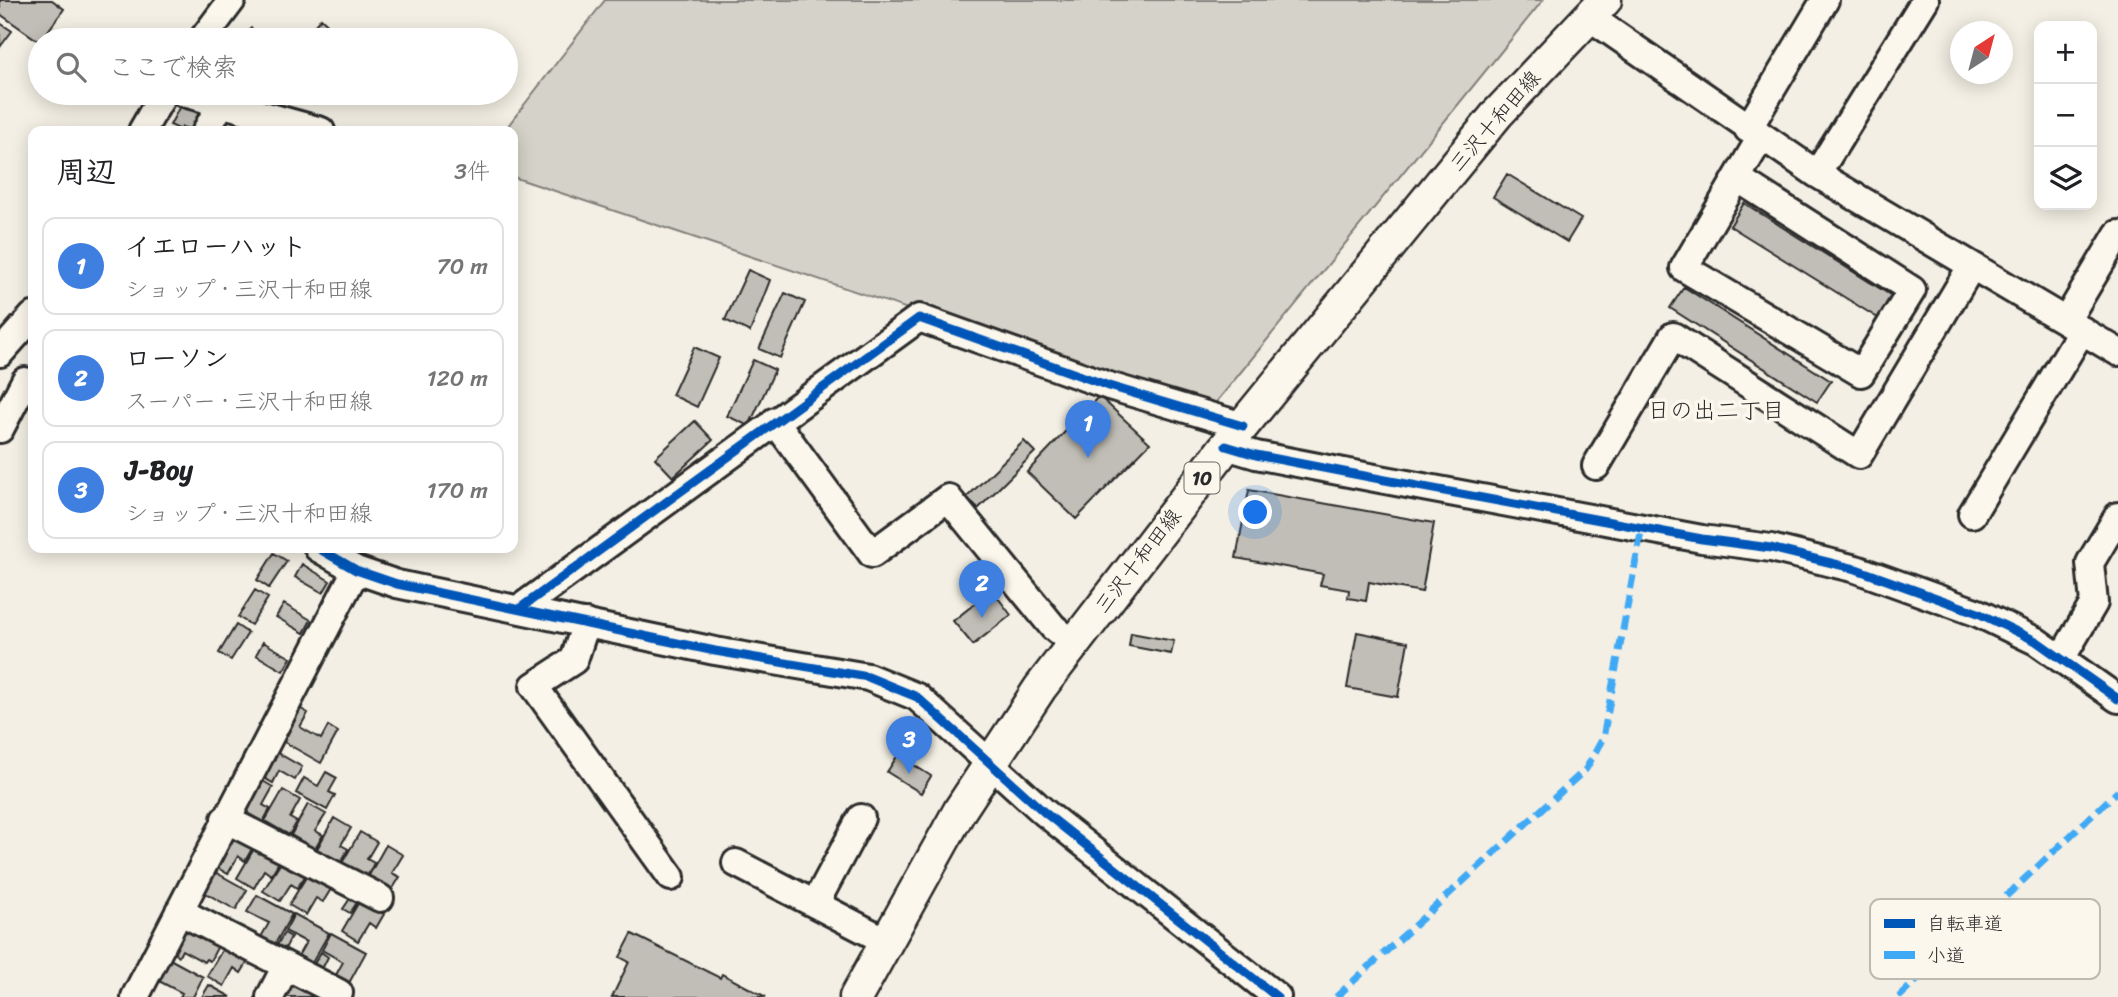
<!DOCTYPE html>
<html lang="ja">
<meta charset="utf-8">
<style>
:root{--surface:#fff;--page:#f2f2f2;--text:#202124;--muted:#757577;--line:#e0e0e0;--accent:#d1495b}
body{margin:0;font-family:Sriracha,"Klee One",sans-serif;background:var(--page);color:var(--text)}
.controls{position:absolute;right:21px;top:21px;display:grid;overflow:hidden;border-radius:14px;box-shadow:0 4px 18px #0003}
.controls button{width:63px;height:63px;display:grid;place-items:center;padding:0;border:0;border-bottom:2px solid var(--line);background:var(--surface);color:var(--text);font:35px sans-serif}
.compass{position:absolute;left:1950px;top:21px;width:63px;height:63px;border-radius:50%;background:var(--surface);box-shadow:0 4px 18px #0003;rotate:36deg}
.you{position:absolute;left:1256px;top:513px;width:24px;height:24px;margin:-18px;border:5px solid #fff;border-radius:50%;background:#1a73e8;box-shadow:0 0 0 10px #1a73e833}
.badge{display:grid;place-items:center;width:46px;height:46px;border-radius:50%;background:var(--accent);color:#fff;font-size:23px;font-weight:700}
.pin{position:absolute;translate:-50% -58px;filter:drop-shadow(0 2px 4px #0008)}
.pin::after{content:'';position:absolute;top:37px;width:24px;height:21px;background:inherit;clip-path:polygon(0 0,100% 0,50% 100%)}
.list{margin:0;padding:0;list-style:none}
h2{display:flex;justify-content:space-between;align-items:center;height:91px;margin:0;padding:0 28px;font-size:30px}
h2 small{font-size:23px;font-weight:400;color:var(--muted)}
.list li{display:grid;grid-template-columns:46px 1fr auto;gap:21px;align-items:center;box-sizing:border-box;height:98px;margin:0 14px 14px;padding:0 14px;border:2px solid var(--line);border-radius:14px}
.list b{display:block;font-size:26px;white-space:nowrap}
.list p{margin:0;font-size:23px;white-space:nowrap;color:var(--muted)}
.list em{font-size:23px;font-style:normal;color:var(--muted)}
.icon{flex:none;width:38px;height:38px;fill:none;stroke:currentColor;stroke-width:2;stroke-linecap:round;stroke-linejoin:round}
.map{position:relative;flex:none;width:2118px;height:997px;overflow:hidden}
.search{position:absolute;background:var(--surface);box-shadow:0 4px 18px #0003;left:28px;top:28px;width:490px;height:77px;display:flex;align-items:center;gap:18px;box-sizing:border-box;padding:0 24px;border-radius:38px;color:var(--muted);font-size:26px}
.panel{position:absolute;background:var(--surface);box-shadow:0 4px 18px #0003;left:28px;top:126px;width:490px;height:427px;border-radius:14px}
.map>svg:first-child{display:block}
.green{fill:#d5d2c9;stroke:#807e7a;stroke-width:2}
.building{fill:#c0beb6;stroke:#2b2b2b;stroke-width:2}
.lines{fill:none;stroke-linecap:round;stroke-linejoin:round}
.minor-casing{stroke:#2b2b2b;stroke-width:32}
.major-casing{stroke:#2b2b2b;stroke-width:37}
.minor{stroke:#fbf7ec;stroke-width:26}
.major{stroke:#fbf7ec;stroke-width:32}
.quiet{stroke:#3fa9f5;stroke-width:7;stroke-dasharray:14 7;stroke-linecap:butt}
.cycleway-casing{stroke:#fbf7ec;stroke-width:13}
.cycleway{stroke:#0057b8;stroke-width:9}
.labels{text-anchor:middle;stroke-width:7;stroke-linejoin:round;paint-order:stroke}
.shield{fill:#fbf7ec;stroke:#696865;stroke-width:2}
.shield-label{font-size:19px;font-weight:bold;fill:#2b2b2b}
.street-label{font-size:21px;fill:#2b2b2b;stroke:#fbf7ec}
.neighbourhood-label{font-size:23px;fill:#2b2b2b;stroke:#fbf7ec}
.key{fill:#fbf7ec;stroke:#bdbab2;stroke-width:2}
.key-label{font-size:19px;fill:#2b2b2b}
</style>
<div class="map">
<svg width="2118" height="997" viewBox="0 0 2118 997">
<rect width="100%" height="100%" fill="#f3efe4"/>
<filter id="ink" filterUnits="userSpaceOnUse"><feTurbulence type="fractalNoise" baseFrequency=".0143" numOctaves="2"/><feDisplacementMap in="SourceGraphic" scale="14" xChannelSelector="R" yChannelSelector="G"/><feConvolveMatrix kernelMatrix="1 2 1 2 8 2 1 2 1" color-interpolation-filters="sRGB"/></filter>
<g filter="url(#ink)">
<path class="green" d="M605,0H1543L1210,410L513,177V131H504Z"/>
<path class="building" d="M0,0H52L64,9L40,42L0,14Z
M321,18L336,32L329,40H302Z
M0,23L12,31L0,47Z
M251,28L267,40H241Z
M259,93H282L273,104Z
M181,104L205,117L197,131L182,127L181,130L170,125Z
M1507,174L1581,219L1567,242L1493,197Z
M1744,203L1895,298L1881,320L1730,226Z
M748,270L770,280L750,332L725,320Z
M1684,287L1831,381L1817,402L1670,308Z
M785,293L805,302L780,358L759,349Z
M694,347L719,358L697,407L672,395Z
M753,360L775,370L749,426L727,416Z
M1099,396L1150,443L1076,519L1027,472Z
M695,421L713,440L673,477L655,458Z
M1024,441L1035,452L978,509L967,497Z
M1249,490L1434,523L1422,592L1369,582L1366,601L1348,598L1349,590L1320,585L1323,574L1236,558Z
M274,553L287,561L269,588L257,580Z
M302,564L330,581L323,593L295,577Z
M255,590L268,598L251,625L238,617Z
M992,590L1011,615L973,645L953,621Z
M284,604L311,620L304,633L276,617Z
M236,625L248,633L231,660L219,653Z
M1357,632L1408,642L1398,697L1347,688Z
M1131,633L1174,641L1171,654L1129,646Z
M263,642L291,658L283,671L256,655Z
M298,707L308,713L300,727L321,739L328,726L338,732L321,763L277,738Z
M271,749L302,767L295,780L279,771L273,783L257,774Z
M898,755L931,776L921,793L887,772Z
M326,772L337,778L329,792L335,795L327,810L296,793L304,778L318,786Z
M256,777L273,787L263,805L270,809L263,822L239,808Z
M283,790L300,800L290,818L297,822L289,835L265,821Z
M308,804L326,814L315,831L323,835L315,849L291,835Z
M334,818L351,828L341,845L348,849L341,863L317,849Z
M360,832L377,842L367,859L374,863L367,877L342,863Z
M229,833L253,847L245,861L238,856L228,874L211,864Z
M386,845L403,855L392,873L400,877L392,890L368,877Z
M255,847L279,862L271,875L264,870L254,888L237,878Z
M282,861L306,875L297,888L291,884L280,901L263,891Z
M213,871L247,890L236,910L202,891Z
M308,874L331,889L323,902L316,898L306,915L289,905Z
M257,895L292,914L275,944L261,937L269,923L247,912Z
M351,897L358,901L350,913L343,909Z
M360,900L384,914L376,928L369,923L358,941L342,931Z
M294,914L329,933L312,963L298,956L306,942L285,931Z
M181,923L219,944L210,961L206,959L204,962L182,950L179,956L167,949Z
M284,933L291,937L285,949L277,945Z
M331,933L366,952L349,983L336,975L343,962L322,950Z
M632,934L720,978L722,974L766,997H612L629,962L620,957Z
M225,945L249,960L241,973L234,968L224,986L207,976Z
M321,952L328,957L322,969L314,964Z
M166,957L203,977L193,997H180L182,993L155,979Z
M290,979L314,993L312,997H280Z
M209,985L231,997H202Z"/>
<g class="lines">
<defs>
<path id="minor" d="M1588,16L1817,174L2118,352
M202,40L232,0
M184,93L321,131
M1748,129L1825,0
M142,131L164,93
M206,131L222,102
M1817,174L1925,0
M1737,178L1912,290L1861,373L1684,268L1761,137
M2066,321L2118,234
M0,353L33,316
M775,421L872,554L948,498L1053,627L1074,644
M0,429L25,381
M1226,446L1256,455L1380,479L1702,539L1771,548L1856,569L1978,613L2036,641L2118,699
M1596,466L1673,336L1859,455L1971,267
M1972,514L2082,330
M318,548L356,570L397,584L715,651L868,677L917,697L1044,812L1277,997
M519,609L919,318L1109,386L1243,426
M586,623L574,660L534,686L671,877
M2061,659L2094,603L2090,563L2118,516
M225,819L380,898
M736,863L886,941
M815,904L861,818
M179,911L339,993
M135,997L356,570
M270,997L286,966"/>
<path id="major" d="M856,997L960,810L1040,688L1226,446L1498,113L1605,0"/>
</defs>
<use href="#minor" class="minor-casing"/>
<use href="#major" class="major-casing"/>
<use href="#minor" class="minor"/>
<use href="#major" class="major"/>
<path class="quiet" d="M1336,997L1586,769L1603,738L1642,527
M1899,997L2118,791"/>
<defs>
<path id="cycleway" d="M1226,446L1256,455L1380,479L1702,539L1771,548L1856,569L1978,613L2036,641L2118,699
M318,548L356,570L397,584L715,651L868,677L917,697L1044,812L1277,997
M519,609L919,318L1109,386L1243,426"/>
</defs>
<use href="#cycleway" class="cycleway-casing"/>
<use href="#cycleway" class="cycleway"/>
</g>
</g>
<g class="labels">
<rect class="shield" x="1184.5" y="462.5" width="35" height="31" rx="5"/>
<g class="shield-label">
<text x="1202" y="485">10</text>
</g>
<g class="street-label">
<text transform="translate(1495 121) rotate(-49)" y="7">三沢十和田線</text>
<text transform="translate(1138 561) rotate(-52)" y="7">三沢十和田線</text>
</g>
<g class="neighbourhood-label">
<text x="1716" y="418">日の出二丁目</text>
</g>
</g>
<rect x="1870" y="899" width="230" height="80" rx="10" class="key"/>
<rect x="1884" y="919" width="31" height="9" fill="#0057b8"/>
<rect x="1884" y="951" width="31" height="8" fill="#3fa9f5"/>
<g class="key-label">
<text x="1927" y="930">自転車道</text>
<text x="1927" y="962">小道</text>
</g>
</svg>
<div class="controls">
<button>+</button>
<button>−</button>
<button><svg class="icon" aria-label="layers" viewBox="0 0 24 24"><path d="M12 4l9 5-9 5-9-5zM3 14l9 5 9-5"/></svg></button>
</div>
<svg class="compass" viewBox="-18 -18 36 36"><path d="M0-13l5 13h-10z" fill="#e53935"/><path d="M0 13l5-13h-10z" fill="#757577"/></svg>
<div class="you"></div>
<div class="pin badge" style="left:1088px;top:458px;background:#3f7fe0">1</div>
<div class="pin badge" style="left:982px;top:618px;background:#3f7fe0">2</div>
<div class="pin badge" style="left:909px;top:774px;background:#3f7fe0">3</div>
<div class="search"><svg class="icon" aria-label="search" viewBox="0 0 24 24"><circle cx="10" cy="10" r="6"/><path d="M15 15l6 6"/></svg>ここで検索</div>
<section class="panel">
<h2>周辺<small>3件</small></h2>
<ul class="list">
<li><span class="badge" style="background:#3f7fe0">1</span><div><b>イエローハット</b><p>ショップ · 三沢十和田線</p></div><em>70 m</em></li>
<li><span class="badge" style="background:#3f7fe0">2</span><div><b>ローソン</b><p>スーパー · 三沢十和田線</p></div><em>120 m</em></li>
<li><span class="badge" style="background:#3f7fe0">3</span><div><b>J-Boy</b><p>ショップ · 三沢十和田線</p></div><em>170 m</em></li>
</ul>
</section>
</div>
